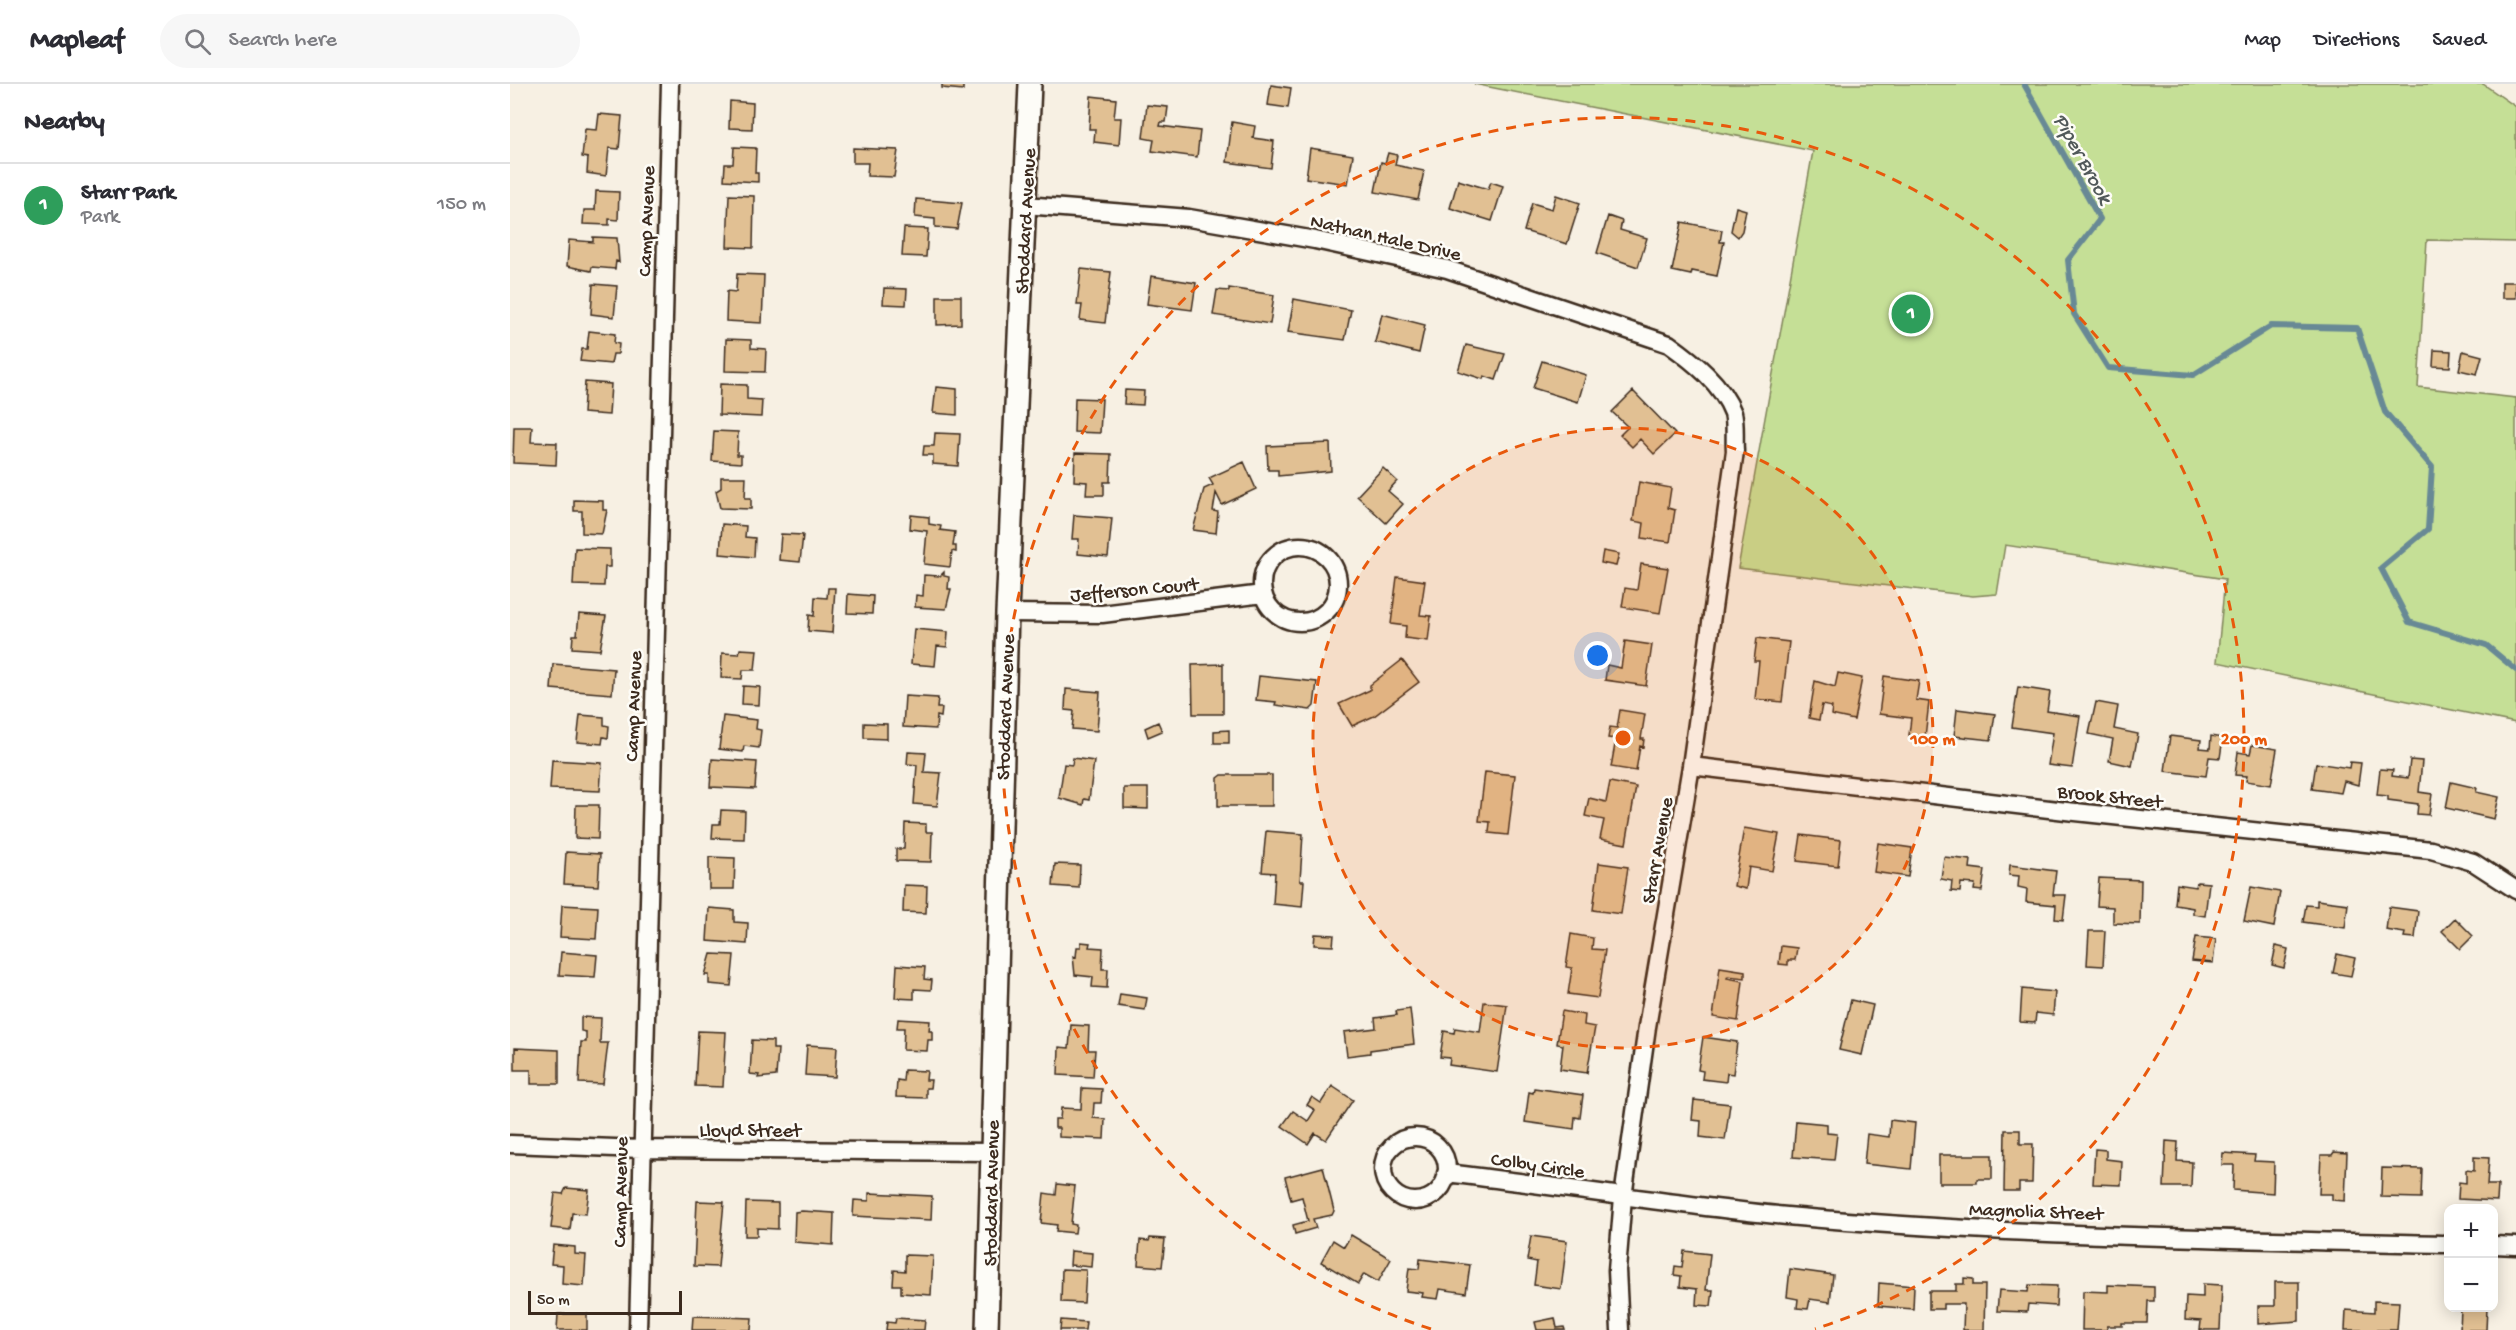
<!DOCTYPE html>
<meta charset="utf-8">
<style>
:root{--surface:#fff;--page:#f7f7f7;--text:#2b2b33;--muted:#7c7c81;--line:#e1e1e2;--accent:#b45309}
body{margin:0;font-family:"Gochi Hand",sans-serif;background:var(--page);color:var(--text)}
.controls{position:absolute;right:18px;bottom:18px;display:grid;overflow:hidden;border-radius:12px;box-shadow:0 3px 15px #0003}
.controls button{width:54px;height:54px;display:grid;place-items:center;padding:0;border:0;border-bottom:2px solid var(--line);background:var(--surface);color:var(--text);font:30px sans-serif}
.scale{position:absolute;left:18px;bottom:15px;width:154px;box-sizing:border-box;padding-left:6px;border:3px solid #3b2a1e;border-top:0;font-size:16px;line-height:21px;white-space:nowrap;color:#3b2a1e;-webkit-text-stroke:4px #fdfcf7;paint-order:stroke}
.you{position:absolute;left:1088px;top:572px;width:21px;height:21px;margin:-15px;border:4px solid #fff;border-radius:50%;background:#1a73e8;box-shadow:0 0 0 9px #1a73e833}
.badge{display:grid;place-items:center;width:39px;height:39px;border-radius:50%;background:var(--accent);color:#fff;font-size:20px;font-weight:700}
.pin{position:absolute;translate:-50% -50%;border:3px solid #fff;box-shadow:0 2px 6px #0006}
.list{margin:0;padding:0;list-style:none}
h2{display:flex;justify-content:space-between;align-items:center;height:78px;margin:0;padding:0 24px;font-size:26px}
h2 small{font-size:20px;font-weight:400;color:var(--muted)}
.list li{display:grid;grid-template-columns:39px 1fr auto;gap:18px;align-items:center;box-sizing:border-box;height:84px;padding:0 24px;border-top:2px solid var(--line)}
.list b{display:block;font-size:22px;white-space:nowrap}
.list p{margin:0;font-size:20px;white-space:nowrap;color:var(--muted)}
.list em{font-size:20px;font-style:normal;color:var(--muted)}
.icon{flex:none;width:33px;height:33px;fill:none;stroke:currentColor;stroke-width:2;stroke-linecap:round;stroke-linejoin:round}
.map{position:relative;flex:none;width:2006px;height:1246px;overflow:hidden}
header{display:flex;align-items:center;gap:36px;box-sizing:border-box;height:84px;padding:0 30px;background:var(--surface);border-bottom:2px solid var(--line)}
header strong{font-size:28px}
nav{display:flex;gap:33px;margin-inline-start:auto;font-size:21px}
.search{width:420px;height:54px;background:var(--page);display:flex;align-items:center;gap:15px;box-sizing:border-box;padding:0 21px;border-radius:33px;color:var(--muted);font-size:22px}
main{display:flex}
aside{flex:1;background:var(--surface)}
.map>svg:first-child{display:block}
.green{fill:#c5df96;stroke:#80845a;stroke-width:1.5}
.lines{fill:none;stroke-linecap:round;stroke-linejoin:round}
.stream{stroke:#678995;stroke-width:6}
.building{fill:#e1c093;stroke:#3b2a1e;stroke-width:1.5}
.minor-casing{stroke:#3b2a1e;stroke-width:21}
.tertiary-casing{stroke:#3b2a1e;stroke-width:26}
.minor{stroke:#fdfcf7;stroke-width:16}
.tertiary{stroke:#fdfcf7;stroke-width:21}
.ring{fill:none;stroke:#e8590c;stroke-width:3;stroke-dasharray:10 8}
.labels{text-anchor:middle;stroke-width:5;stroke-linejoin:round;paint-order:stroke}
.street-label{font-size:20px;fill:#3b2a1e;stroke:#fdfcf7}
.water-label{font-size:21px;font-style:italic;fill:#51595a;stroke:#fdfcf7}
.centre{fill:#e8590c;stroke:#fdfcf7;stroke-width:3}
.ring-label{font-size:18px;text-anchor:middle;font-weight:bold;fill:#e8590c;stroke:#fdfcf7;stroke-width:5;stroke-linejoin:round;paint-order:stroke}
</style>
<header>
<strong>Mapleaf</strong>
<div class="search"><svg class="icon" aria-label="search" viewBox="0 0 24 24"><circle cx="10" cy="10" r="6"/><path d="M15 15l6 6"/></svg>Search here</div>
<nav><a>Map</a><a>Directions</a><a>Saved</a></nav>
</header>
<main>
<aside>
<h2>Nearby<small></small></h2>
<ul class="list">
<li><span class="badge" style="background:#2e9e5b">1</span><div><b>Starr Park</b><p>Park</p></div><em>150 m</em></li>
</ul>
</aside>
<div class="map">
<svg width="2006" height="1246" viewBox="0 0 2006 1246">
<rect width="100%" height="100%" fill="#f7f0e3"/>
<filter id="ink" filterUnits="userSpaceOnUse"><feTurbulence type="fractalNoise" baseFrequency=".0167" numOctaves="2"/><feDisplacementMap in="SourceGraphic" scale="12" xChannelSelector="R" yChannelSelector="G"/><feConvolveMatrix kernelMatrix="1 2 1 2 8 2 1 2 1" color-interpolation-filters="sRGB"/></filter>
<g filter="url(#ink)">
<path class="green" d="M964,0H1973L2006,23V158L1917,156L1908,303L2006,314V639L1707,578L1715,495L1495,461L1487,510L1463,512L1228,484L1303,67Z"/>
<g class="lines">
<path class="stream" d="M1514,0L1590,135L1558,176L1564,230L1598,284L1683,291L1761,242L1847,244L1875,328L1922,383L1918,445L1871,484L1899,538L1976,561L2006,586"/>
</g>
<path class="building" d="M432,0H453V6L432,4Z
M761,1L781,4L778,24L758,21Z
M581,12L606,15L604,34H611L609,61L584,58L585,45H579Z
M220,17L243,19L242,45L219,44Z
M637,21L658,23L656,38H651L650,42L690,47L687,73L642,67L644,56L633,54Z
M89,30L112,32L109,65L99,64L96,92L77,89L78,74L72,73L75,45L87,46Z
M722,38L745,42L743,54L764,57L761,84L717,78Z
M224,63L246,64L245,89H248V98L214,96L215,80H223Z
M343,64L388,66L384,93L357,92L358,79H343Z
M800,64L843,71L838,100L796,94Z
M878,69L887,71L885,81L914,87L908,116L865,108L871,78L875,79Z
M948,96L978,105L981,98L993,102L982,137L940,124Z
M86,107L109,108L108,136L99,135V141L73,140L74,126H85Z
M219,111L244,112L243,164L217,163Z
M1046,111L1070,119L1057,160L1014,147L1022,119L1042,125Z
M406,115L452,119L447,145L425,143V135L405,133Z
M1226,123L1236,126L1232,147L1228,153L1221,147Z
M1098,132L1112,137L1110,146L1137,154L1128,183L1087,169Z
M1172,138L1212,146L1210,158H1214L1207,192L1182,187L1181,191L1162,187Z
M394,144L418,145L416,173L392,172Z
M83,153L107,154L109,178L106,177L105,185L82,183L81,187L57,182L59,156L83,158Z
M571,185L601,188L595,239L570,236L572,221H567Z
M227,190L254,191L252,239L216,237L217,207L226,208Z
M641,192L686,199L682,226L637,220Z
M1992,198H2006V214H1992Z
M83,200L107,202L104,233L81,230Z
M374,204L397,205L396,221L373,220Z
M719,204L764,211L760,240L703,231L707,206L719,207Z
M427,212H451V240L427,241Z
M784,215L841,226L835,256L778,248Z
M872,230L915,241L909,269L865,258Z
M79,247L105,250L104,259L109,260L108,270H103L101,280L70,277L72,265H77Z
M216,255L241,256V264L256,265L255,288L215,287Z
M956,261L995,270L986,296L974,292L973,295L948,287Z
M1924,266L1941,267L1940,283L1923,282Z
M1953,267L1972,272L1967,290L1949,286Z
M1032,277L1076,291L1068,318L1023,304Z
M75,298L101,300L99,331L73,329Z
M210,300L237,301V315L252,316L251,333L209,331Z
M426,303L447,305V331L423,329Z
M615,306L634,307L633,321L614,320Z
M1123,307L1165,350L1144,370L1130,355L1122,363L1110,351L1118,343L1102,328Z
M565,314L592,315L590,349L564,348Z
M4,343H22L21,358L47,359L46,381L3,379Z
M204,347L228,348L227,371H231V379L202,377Z
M425,349L450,350L448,382L423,380V371H413L414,362H424Z
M820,359L821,387L768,392V386H758L757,362Z
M565,369L601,370L600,398H594V411H576L577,398L564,397Z
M734,378L746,405L712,421L706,409L703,427L708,428L706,449L683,446L694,405L703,401L699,394Z
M873,384L887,397L878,407L893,420L876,439L847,412Z
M211,393H236L235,414H241V425L210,424L206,407L211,404Z
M1129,398L1161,404L1158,424L1165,426L1160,458L1132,454L1134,439L1123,437Z
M64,416L93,417V426H97L92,450L72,449V427H64Z
M401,431L419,433V440L431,442L430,446L445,448L443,462H446V468L442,467L440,483L414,480L417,447L400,445Z
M564,431L602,434L598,473L568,470L569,455H562Z
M212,440L236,442L235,453L245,454L244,473L210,470Z
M271,450L293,451L290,478L269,476Z
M65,464L100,465V483H95L94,502L63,501Z
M1093,467L1109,470L1106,482L1091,479Z
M1131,480L1158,484L1150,529L1112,523L1115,504L1127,506Z
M434,488V492L439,493L438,505H441L436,525L405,523L406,511L413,512L414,491L430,492Z
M887,493L915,497L910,531L921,532L918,557L895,554L896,542L881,540Z
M318,504H325L322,549L298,547L299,531L304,532L305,513L317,514Z
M338,510L363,512L362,530L337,529Z
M69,530L96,532L90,566L62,564L63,551H67Z
M404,545L438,548L437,563L427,562L425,582L401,580Z
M1247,554L1279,558L1272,618L1245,615L1249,577H1244Z
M1115,557L1142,561L1136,602L1095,596L1097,581L1111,584Z
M230,565L247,566L245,586H233L232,595L211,594L212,569L229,570Z
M892,576L909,598L864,632L842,642L829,620L860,606V601Z
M43,580L104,585L102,610L41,605Z
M713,580V630H683L682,581Z
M1328,589L1352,594L1344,636L1321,631L1322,623L1312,621L1309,636L1299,634L1305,597L1325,603Z
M749,592L807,598L804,622L800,626L765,621L766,618L746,616Z
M1374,592L1409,597L1406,616L1419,618L1415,653L1399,651L1401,634L1369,630Z
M233,602L250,603L249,621L232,620Z
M1508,603L1540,608L1537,627L1570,632L1562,684L1538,681L1543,649L1502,643Z
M556,605L590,608L587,647L562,645L564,627L555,626Z
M395,612L428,614L427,624H432L431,633L427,632L426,645L393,643Z
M1586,618L1608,622L1604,645L1628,650L1622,682L1599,677L1603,655L1579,650Z
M1447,625L1485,630L1481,656L1444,652Z
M1110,626L1135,630L1131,655H1134L1133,663L1130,662L1126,687L1101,683L1106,655L1098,654L1100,643L1107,644Z
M70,631L94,633V641L99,642L98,654L93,653L92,660L67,658Z
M213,632L247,636L246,645L251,646L249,664L234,662L233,668L209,665Z
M648,638L652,647L638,653L635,644Z
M354,639L377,640V655L354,654Z
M719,646V659H704V647Z
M1660,652L1691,656L1690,664L1700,665L1701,652L1713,654L1710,674L1699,673L1696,692L1655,687Z
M1742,661L1767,665L1761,701L1736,697L1737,692L1725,691L1728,668L1740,670Z
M398,668L416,669L414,688L431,689L427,722L404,720L407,681L397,680Z
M563,674L584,677L579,716L574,715L573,721L549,714L554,680L562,681Z
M202,675L247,678L245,705L200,703Z
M42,676L92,679L90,707L40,705Z
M1900,676L1912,677L1909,708L1922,710L1919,731L1907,730L1908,720L1878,716V712L1867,711L1870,685L1883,686L1882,692L1898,694Z
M1840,678L1851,679L1848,701L1834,697L1831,709L1802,705L1806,679L1839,684Z
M975,688L1005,691L998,751L979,749L980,738L969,737Z
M712,691H762V722H708V694Z
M1100,698L1126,703L1116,760L1090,755L1094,736L1075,732L1079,714L1096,718Z
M1941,698L1967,704L1966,708L1989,713L1984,735L1936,724Z
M614,704H638V725L614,724Z
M66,721H89L88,755L65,754Z
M211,726L235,727L234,755L202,754L203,740H210Z
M395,739L416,740V748H422L421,778L386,777V765H394Z
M1234,744L1269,750L1262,787L1239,783L1236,805L1224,802Z
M756,747L793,750L790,797H794L792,823L763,820L765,789L752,788Z
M1291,751L1331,756L1328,782L1287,777Z
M1368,759L1402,764L1398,793L1364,788Z
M56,768L90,770L88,802L54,800Z
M199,773L225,774L224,805H199Z
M1434,773L1461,776L1460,784L1475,786L1472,807L1464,806L1465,800L1451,799L1450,808L1441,807L1442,797L1431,795Z
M1089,779L1118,783L1111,830L1083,826Z
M545,780L570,781L569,804L543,802Z
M1500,781L1546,787L1543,811H1556L1553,836L1545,835L1546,821L1516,818L1517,805L1508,803L1509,792L1499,791Z
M1589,794L1631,796L1630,840L1603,839V823L1587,822Z
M1687,798L1699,799L1695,832L1683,830V824L1665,821L1667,800L1686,803Z
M394,801L417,802L416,829L393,828Z
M1741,803L1770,808L1764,843L1734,837Z
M1807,816L1838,820L1835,844L1793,838L1796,821L1807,822Z
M52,821L88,823L86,855L50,853Z
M1879,823L1908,827L1905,854L1894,853L1895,849L1876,846Z
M199,824L224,826V838L238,839L237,860L197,857Z
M1945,834L1963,852L1950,865L1932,847Z
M1579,847H1595L1593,882L1577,881Z
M805,850L824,851L823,862L804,861Z
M1061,850L1083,854L1082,865L1095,866L1088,914L1058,910L1062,884L1056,883Z
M1686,853L1706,855L1703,879L1682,877Z
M571,858L580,859L579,863L593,864L592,885H598L597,904L582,903L583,893L565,891L563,872L566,873L567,863H571Z
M1271,862L1287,864L1285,876H1278V881L1269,880Z
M1766,862L1778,865L1774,884L1762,881Z
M51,868L87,871L85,893L49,891Z
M201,870L224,871L221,902L199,900V891H195Z
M1827,870L1845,874L1841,892L1823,889Z
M387,881L415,883L414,895L422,896L421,906L404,905V915L385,914Z
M1210,883L1235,887V894L1218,892L1217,894L1233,897L1228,937L1203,933Z
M1512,905L1545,908L1543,931L1526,929L1525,939L1510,938Z
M610,910L637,914L635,926L608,922Z
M1341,916L1363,921L1352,971L1329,966Z
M974,918L997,921L987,988L939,981L940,974L930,973L934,947L944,949L945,944L970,948Z
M900,925L904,960L860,966V969L837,972L834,948L866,944L865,934L887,931L886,927Z
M1052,927L1075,931L1074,941L1085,943L1077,989L1050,985L1053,961L1047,960Z
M71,933L91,934L90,959H98L93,1000L69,999L71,958H76V948L71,947Z
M388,935L420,937L419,947H422V956H418L417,967L393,966L394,944H387Z
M561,941L579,942L578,966H585L583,993L548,991L549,963L559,964Z
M188,947L216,948L213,1003L185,1002Z
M1193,953L1227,958L1223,990L1217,989L1216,998L1192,995L1193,987L1188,986Z
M242,956L263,957V965H268L266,992L248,994L249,991L240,990Z
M297,961L327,963L325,993L295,991Z
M5,964L49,966V1000H21V986H5Z
M394,986L417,987L416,996H421L420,1004H416V1014L386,1013L387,996L393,997Z
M822,1002L843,1016L816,1056L805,1049L798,1060L772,1042L783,1027L798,1037L805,1026L797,1021L802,1013L811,1019Z
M572,1004L592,1005L591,1019H584L583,1034L595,1035L594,1055L549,1053V1044H545V1035H550L551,1024L571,1025Z
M1024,1004L1073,1011L1070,1034L1065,1033L1064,1045L1015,1038L1019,1008L1023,1009Z
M1184,1016L1220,1020L1215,1056L1190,1053L1191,1037L1182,1036Z
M1380,1036L1405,1039L1401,1085L1354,1080L1357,1050L1379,1053Z
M1286,1037L1317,1040V1049L1327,1050L1324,1076L1283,1073Z
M1495,1046H1510V1060H1523L1522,1099H1509V1107H1494Z
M1656,1057L1668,1058L1667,1077L1682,1078L1681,1103H1654Z
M1585,1065L1596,1066V1075L1612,1077L1611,1101L1583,1100Z
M1824,1068L1837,1069L1835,1117L1822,1116V1110H1809L1811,1071H1822Z
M1713,1069L1745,1071L1744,1077L1764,1078L1763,1109L1723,1106L1724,1081H1712Z
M1429,1071H1482V1095H1467V1099H1429Z
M1964,1073L1979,1074L1977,1101H1988L1987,1117L1948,1115L1949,1098L1956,1099V1086L1964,1087Z
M813,1083L824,1127L822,1131L803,1135L806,1144L785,1150L783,1141L798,1137L792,1113L781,1116L775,1093Z
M1872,1084L1912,1085L1911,1114L1871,1113Z
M547,1100L565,1102L561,1140L566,1141L565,1149L546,1147L547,1141L531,1139L534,1109L546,1111Z
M56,1104L79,1106L76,1130L62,1129L60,1146L41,1144L45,1109L53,1110Z
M359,1109L422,1112L421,1136L343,1132L344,1116L359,1117Z
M187,1117L214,1118L208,1183L184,1182Z
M236,1118L268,1119V1145L247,1144V1152H235Z
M292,1127L324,1129L323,1161L284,1158L285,1128Z
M841,1151L881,1175L868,1198L854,1190L848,1200L811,1178L823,1156L834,1163Z
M1021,1152L1057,1157L1051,1205L1024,1201L1027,1178L1017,1176Z
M640,1154L655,1155L652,1183L628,1181L630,1156L639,1157Z
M43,1161L65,1163V1170L76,1171L74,1202L52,1200L53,1181L41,1180Z
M561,1167L582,1169L581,1183L560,1181Z
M1174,1167L1200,1170L1196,1206H1203L1201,1222L1186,1221L1187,1205L1170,1203L1171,1192L1164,1191L1165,1182L1172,1183Z
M395,1171L423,1172L421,1211L391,1209V1201H383L384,1186L395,1187Z
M910,1175L960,1181L956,1209L930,1205L928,1215L912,1213L913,1209L896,1207L899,1184L909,1185Z
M552,1185L576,1186L574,1219L551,1218Z
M1280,1185L1323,1191L1320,1218L1300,1215L1298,1225L1287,1224L1288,1215L1277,1213Z
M1454,1194L1463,1195V1201H1475L1474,1246H1453L1454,1220H1433V1225H1419V1207H1446V1200H1454Z
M1765,1198H1789V1237L1748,1240V1222H1765Z
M1369,1199L1404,1202L1403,1225L1368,1222Z
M1693,1200L1712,1201L1710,1246H1690L1691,1237L1675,1236L1676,1212L1693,1213Z
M1519,1201L1547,1202L1546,1222L1518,1220L1517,1228L1487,1227L1489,1206L1518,1208Z
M1598,1201L1644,1203V1217H1638L1637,1239H1612V1242H1597V1246H1572L1573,1207L1598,1208Z
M1864,1217L1889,1218L1887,1246H1835L1836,1226L1864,1228Z
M1951,1224H1977L1976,1246H1950Z
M48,1230H77V1246H47Z
M183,1232L242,1234L241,1246H182Z
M386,1234L415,1236L414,1246H376L377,1238L385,1239Z
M1045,1234L1047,1244L1054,1243L1055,1246H1027L1025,1238Z
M551,1236L576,1238L575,1246H550Z"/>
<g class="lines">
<defs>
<path id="minor" d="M515,121L679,134L805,156L937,185L1159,260C1184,278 1212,300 1223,329C1226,340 1224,356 1225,367L1181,682L1137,943L1113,1113L1107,1186L1110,1246
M752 500a38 38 0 1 1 76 0a38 38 0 1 1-76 0Z
M497,529L592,530L753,510
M1181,682L1556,727L1921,766L1963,778L2006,806
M873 1085a32 32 0 1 1 64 0a32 32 0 1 1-64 0Z
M0,1060L131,1065L480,1068
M936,1089C1050,1102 1163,1121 1277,1132C1497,1152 1718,1155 1938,1160
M1984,1161L2006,1162
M128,1246L160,0"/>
<path id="tertiary" d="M477,1246L497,529L520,0"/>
</defs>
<use href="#minor" class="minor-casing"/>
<use href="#tertiary" class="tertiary-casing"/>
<use href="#minor" class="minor"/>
<use href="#tertiary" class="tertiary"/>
</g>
</g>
<circle cx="1113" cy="654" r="310" fill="#e8590c" fill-opacity=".12"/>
<g class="ring">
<circle cx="1113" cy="654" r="310"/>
<path d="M921 1245A621 621 0 1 1 1305 1245"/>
</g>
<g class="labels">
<g class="street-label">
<text transform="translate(135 137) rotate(-88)" y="7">Camp Avenue</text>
<text transform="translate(514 137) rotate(-87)" y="7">Stoddard Avenue</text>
<text transform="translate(876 152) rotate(13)" y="7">Nathan Hale Drive</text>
<text transform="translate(624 504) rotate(-5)" y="7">Jefferson Court</text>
<text transform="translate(122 622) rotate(-88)" y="7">Camp Avenue</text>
<text transform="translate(494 623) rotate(-88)" y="7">Stoddard Avenue</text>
<text transform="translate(1600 711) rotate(6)" y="7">Brook Street</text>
<text transform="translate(1146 766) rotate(-80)" y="7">Starr Avenue</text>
<text x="240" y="1052">Lloyd Street</text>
<text transform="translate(1028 1080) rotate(8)" y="7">Colby Circle</text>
<text transform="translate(109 1108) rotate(-89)" y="7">Camp Avenue</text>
<text transform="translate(480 1109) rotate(-89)" y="7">Stoddard Avenue</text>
<text transform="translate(1526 1126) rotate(2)" y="7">Magnolia Street</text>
</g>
<g class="water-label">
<text transform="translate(1574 74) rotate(61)" y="7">Piper Brook</text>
</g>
</g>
<circle cx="1113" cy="654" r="9" class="centre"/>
<g class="ring-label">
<text x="1423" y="660">100 m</text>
<text x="1734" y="660">200 m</text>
</g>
</svg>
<div class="controls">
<button>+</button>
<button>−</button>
</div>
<div class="scale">50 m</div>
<div class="you"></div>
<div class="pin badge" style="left:1401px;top:230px;background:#2e9e5b">1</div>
</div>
</main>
